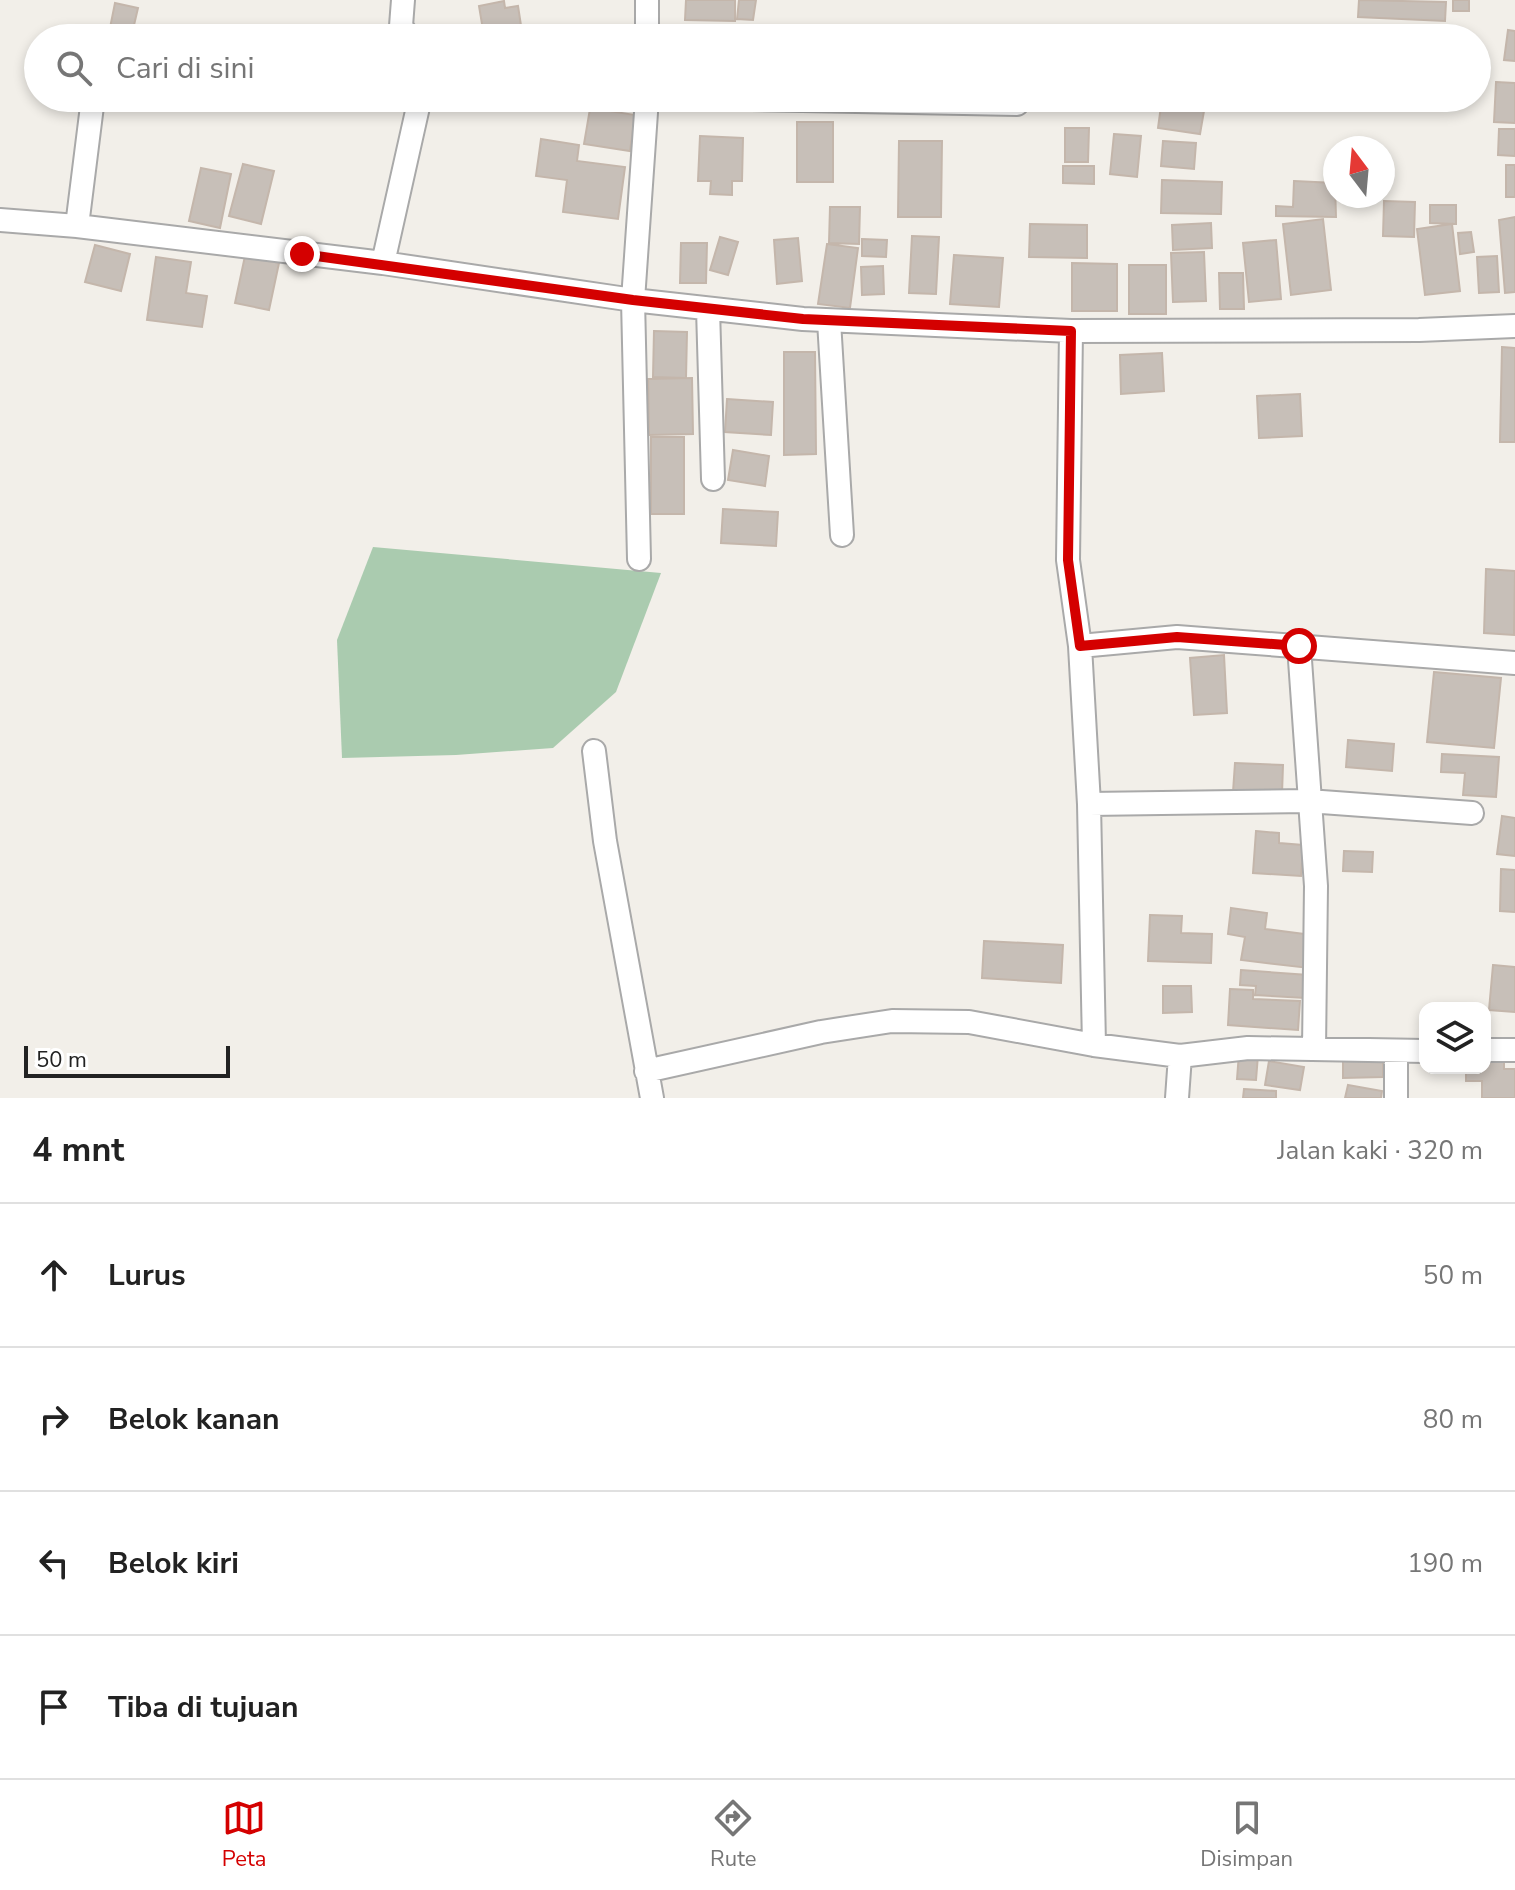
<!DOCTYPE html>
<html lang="id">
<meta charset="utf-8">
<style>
:root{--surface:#fff;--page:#f2f2f2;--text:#222;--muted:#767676;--line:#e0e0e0;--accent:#d40000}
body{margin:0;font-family:"Nunito Sans",sans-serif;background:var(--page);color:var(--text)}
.controls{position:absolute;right:24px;bottom:24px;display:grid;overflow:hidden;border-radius:16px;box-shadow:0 4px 12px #0003}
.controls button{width:72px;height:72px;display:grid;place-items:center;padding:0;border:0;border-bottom:2px solid var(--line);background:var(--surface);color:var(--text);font:40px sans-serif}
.compass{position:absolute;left:1323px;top:136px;width:72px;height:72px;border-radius:50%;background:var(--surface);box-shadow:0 4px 12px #0003;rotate:344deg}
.scale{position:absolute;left:24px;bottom:20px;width:206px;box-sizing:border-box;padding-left:8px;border:4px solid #222;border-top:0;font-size:22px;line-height:28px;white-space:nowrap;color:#222;-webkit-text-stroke:6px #fff;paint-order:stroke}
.stop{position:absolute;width:24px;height:24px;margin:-18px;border:6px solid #d40000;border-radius:50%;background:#fff}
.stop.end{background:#d40000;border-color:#fff;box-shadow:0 2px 8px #0008}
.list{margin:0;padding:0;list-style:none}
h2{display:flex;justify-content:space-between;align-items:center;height:104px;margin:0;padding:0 32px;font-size:34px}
h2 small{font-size:26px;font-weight:400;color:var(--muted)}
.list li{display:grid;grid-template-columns:52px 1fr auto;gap:24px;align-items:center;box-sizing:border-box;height:144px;padding:0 32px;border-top:2px solid var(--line)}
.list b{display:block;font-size:30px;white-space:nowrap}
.list em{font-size:26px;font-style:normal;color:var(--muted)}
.icon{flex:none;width:44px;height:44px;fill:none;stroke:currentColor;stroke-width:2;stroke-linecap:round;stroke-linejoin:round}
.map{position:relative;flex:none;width:1515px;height:1098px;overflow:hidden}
.search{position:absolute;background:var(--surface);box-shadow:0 4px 12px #0003;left:24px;right:24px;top:24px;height:88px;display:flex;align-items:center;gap:20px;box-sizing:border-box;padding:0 28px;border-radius:44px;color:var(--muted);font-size:30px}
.sheet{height:680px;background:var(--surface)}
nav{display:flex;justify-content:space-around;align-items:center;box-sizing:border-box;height:112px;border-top:2px solid var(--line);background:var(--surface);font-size:22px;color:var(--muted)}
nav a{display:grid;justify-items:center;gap:4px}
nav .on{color:var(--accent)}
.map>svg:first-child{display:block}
.cemetery{fill:#aacbaf}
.building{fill:#c7bfb8;stroke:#c4b6ab;stroke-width:2}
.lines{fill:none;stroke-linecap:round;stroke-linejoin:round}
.street-casing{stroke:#a9a9a9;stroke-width:26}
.street{stroke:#fff;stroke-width:22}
.route{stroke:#d40000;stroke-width:10}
</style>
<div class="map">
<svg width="1515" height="1098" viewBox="0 0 1515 1098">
<rect width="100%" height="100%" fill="#f2efe9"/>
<path class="cemetery" d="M373,547L661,573L616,692L553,748L456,755L342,758L337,640Z"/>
<path class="building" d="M686,0H735V21L685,20Z
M739,0H756L753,20L737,19Z
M1359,0L1446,2L1445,21L1358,17Z
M1453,0H1469V11H1453Z
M504,1L505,8L518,6L522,32L506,35L505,27L483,30L479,6Z
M115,3L138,8L131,38H108Z
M1508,30L1515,31V61L1504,60Z
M654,31L719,33L718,38H654Z
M1496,82L1515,83V123L1494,122Z
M1162,99L1205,105L1200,134L1158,128Z
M591,103L609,106V111L635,115L630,151L584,144Z
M797,122H833V182H797Z
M1065,128H1089L1088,162H1065Z
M1499,129H1515V156L1498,155Z
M1114,134L1141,136L1137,177L1110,174Z
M700,136L743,138L742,181H732V195L710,194L711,181H698Z
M541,139L579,145L577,161L625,167L618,219L563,212L567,180L536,176Z
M899,141H942L941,217H898Z
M1163,141L1196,143L1194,169L1161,166Z
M243,164L274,171L261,224L229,216Z
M1506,165H1515V197H1506Z
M1063,166H1094V184L1063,183Z
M201,168L231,174L220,228L189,221Z
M1162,180L1222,182L1221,214L1161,213Z
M1294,181L1335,183L1336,217L1276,216V206L1293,207Z
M1384,201L1415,202L1414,237L1383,236Z
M1430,205H1456V224L1430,223Z
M830,207H860L859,244L829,243Z
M1515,217V292L1505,293L1499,220Z
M1323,219L1331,290L1291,295L1283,224Z
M1211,223L1212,248L1173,250L1172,225Z
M1030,224L1087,225V258L1029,257Z
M1452,224L1460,291L1425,295L1417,229Z
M1471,232L1474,252L1460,254L1458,233Z
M912,236L939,237L936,294L909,293Z
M720,237L738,242L728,275L710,270Z
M798,238L802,281L777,284L774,240Z
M862,239L887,240L886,257L862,256Z
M1276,240L1281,299L1249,302L1243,243Z
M681,243H707L706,283H680Z
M827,244L858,248L850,308L818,304Z
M95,245L130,254L121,291L85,282Z
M1204,252L1206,301L1173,302L1171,253Z
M954,255L1003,258L999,307L950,304Z
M245,256L279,263L269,310L235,303Z
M1497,256L1499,292L1479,293L1477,257Z
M156,257L191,262L186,293L207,296L202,327L147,320Z
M1072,263L1117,264V311H1072Z
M1129,265H1166V314H1129Z
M883,266L884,294L862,295L861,267Z
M1219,273H1243L1244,309H1220Z
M654,331L687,332L686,378L653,377Z
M1502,347L1515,348V442H1500Z
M784,352H815L816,454L784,455Z
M1162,353L1164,391L1121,394L1120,355Z
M692,378L693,434L649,435L648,379Z
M1300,394L1302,436L1259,438L1257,396Z
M727,399L773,402L771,435L725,432Z
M651,437H684V514H651Z
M733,450L769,456L765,486L728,480Z
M723,509L778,512L776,546L721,543Z
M1486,569L1515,571L1514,635L1484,633Z
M1224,655L1227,713L1194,715L1190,658Z
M1434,672L1501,678L1494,748L1427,742Z
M1348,740L1394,744L1392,771L1346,767Z
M1442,754L1499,757L1496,797L1463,795L1465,773L1441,772Z
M1235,763L1283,765L1282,794L1233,792Z
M1502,816L1515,818V856L1497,854Z
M1256,831L1279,833V843L1303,845L1301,876L1253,873Z
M1344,851L1373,852L1372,872L1343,871Z
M1501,869L1515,870V912L1500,911Z
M1231,908L1267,913L1265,929L1313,935L1309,968L1241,960L1245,937L1228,934Z
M1150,915L1182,916L1181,933L1212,934L1211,963L1148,961Z
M984,941L1063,945L1061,983L982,978Z
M1493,965L1515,967V1012L1489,1010Z
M1241,970L1308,975L1305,998L1255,995L1256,986L1240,985Z
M1163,986H1191L1192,1012L1163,1013Z
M1230,989L1253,990V999L1300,1001L1298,1030L1228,1025Z
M1239,1053L1258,1055L1256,1080L1237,1079Z
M1383,1053V1077L1343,1078V1054Z
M1485,1060L1504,1061V1069H1515V1098H1482V1081H1466V1068H1485Z
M1269,1061L1304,1067L1300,1090L1265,1085Z
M1348,1085L1382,1091L1381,1098H1345Z
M1244,1089L1276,1091V1098H1243Z"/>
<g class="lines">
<defs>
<path id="street" d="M403,0L401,26L409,38
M647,38V0
M702,98L1017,104
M0,220L77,226L383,263L633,300L803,319L1071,331L1419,330L1515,326
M77,226L93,98
M383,263L420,98
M708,309L713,479
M829,321L842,535
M1071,331L1068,560L1080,646L1089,804L1094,1045
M639,559L633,300L647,98
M1080,646L1177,637L1515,663
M1299,646L1316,886L1314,1049
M594,751L605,841L652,1098
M1089,804L1308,801L1472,813
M1485,1050H1515
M646,1071L821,1032L892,1021L969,1022L1094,1045L1180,1056L1248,1048L1425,1051
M1177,1098L1180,1056
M1396,1098V1051"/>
</defs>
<use href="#street" class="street-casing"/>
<use href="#street" class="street"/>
</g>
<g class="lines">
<path class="route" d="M302,254L633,300L803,319L1071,331L1068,560L1080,646L1177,637L1299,646"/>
</g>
</svg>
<div class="controls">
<button><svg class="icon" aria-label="layers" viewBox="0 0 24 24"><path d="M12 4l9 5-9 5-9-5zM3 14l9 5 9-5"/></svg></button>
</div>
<svg class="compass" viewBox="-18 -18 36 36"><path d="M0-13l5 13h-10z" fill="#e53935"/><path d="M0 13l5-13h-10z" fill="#767676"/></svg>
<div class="scale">50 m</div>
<div class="stop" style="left:1299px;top:646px"></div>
<div class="stop end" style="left:302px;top:254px"></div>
<div class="search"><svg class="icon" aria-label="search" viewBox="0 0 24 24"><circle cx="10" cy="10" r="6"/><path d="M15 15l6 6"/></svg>Cari di sini</div>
</div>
<section class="sheet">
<h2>4 mnt<small>Jalan kaki · 320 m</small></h2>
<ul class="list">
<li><svg class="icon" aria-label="ahead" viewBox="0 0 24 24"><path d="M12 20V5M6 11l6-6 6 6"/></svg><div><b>Lurus</b></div><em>50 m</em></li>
<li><svg class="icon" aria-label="right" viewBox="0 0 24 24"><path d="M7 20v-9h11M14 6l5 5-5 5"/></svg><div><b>Belok kanan</b></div><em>80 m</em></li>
<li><svg class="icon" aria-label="left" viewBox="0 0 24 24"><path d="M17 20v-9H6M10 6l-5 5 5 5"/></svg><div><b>Belok kiri</b></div><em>190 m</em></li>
<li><svg class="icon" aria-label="arrive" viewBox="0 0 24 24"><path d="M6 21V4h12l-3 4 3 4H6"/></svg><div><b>Tiba di tujuan</b></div></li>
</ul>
</section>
<nav>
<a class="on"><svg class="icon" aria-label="map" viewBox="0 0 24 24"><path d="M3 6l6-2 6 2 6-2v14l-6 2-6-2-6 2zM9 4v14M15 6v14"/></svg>Peta</a>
<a><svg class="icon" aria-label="directions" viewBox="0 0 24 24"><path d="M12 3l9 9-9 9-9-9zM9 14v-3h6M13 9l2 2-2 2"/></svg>Rute</a>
<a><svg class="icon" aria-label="saved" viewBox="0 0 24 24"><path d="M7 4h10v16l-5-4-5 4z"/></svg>Disimpan</a>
</nav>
